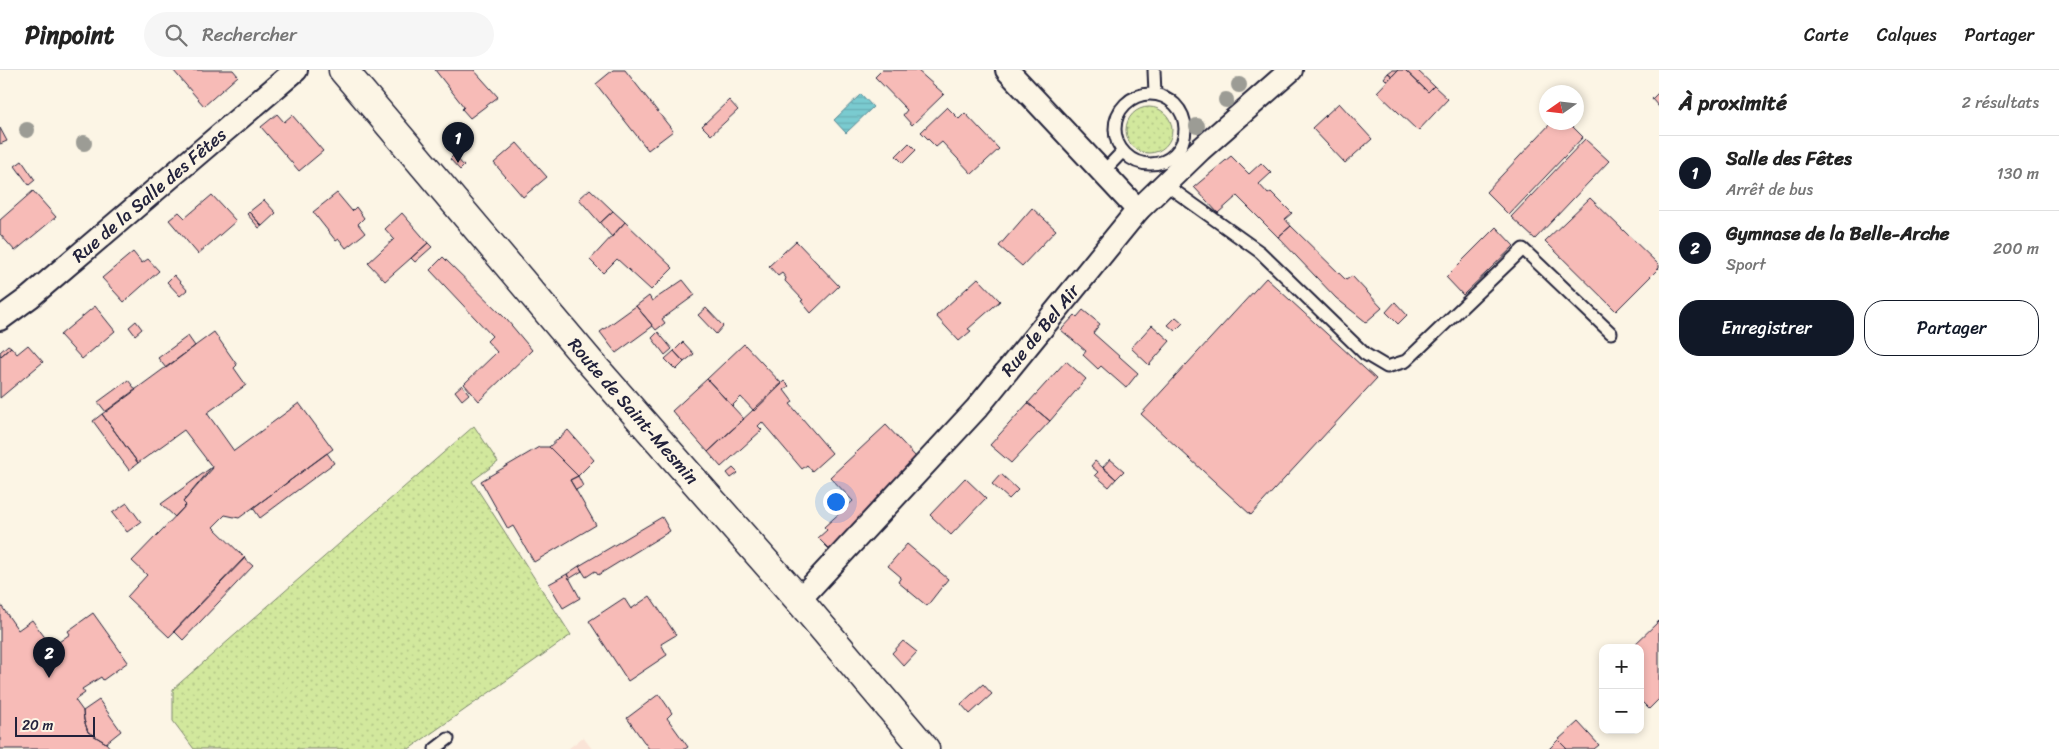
<!DOCTYPE html>
<html lang="fr">
<meta charset="utf-8">
<style>
:root{--surface:#fff;--page:#f6f6f6;--text:#222;--muted:#767676;--line:#e0e0e0;--accent:#111827}
body{margin:0;font-family:Sriracha,sans-serif;background:var(--page);color:var(--text)}
.controls{position:absolute;right:15px;bottom:15px;display:grid;overflow:hidden;border-radius:10px;box-shadow:0 2px 8px #0003}
.controls button{width:45px;height:45px;display:grid;place-items:center;padding:0;border:0;border-bottom:1px solid var(--line);background:var(--surface);color:var(--text);font:25px sans-serif}
.compass{position:absolute;left:1539px;top:15px;width:45px;height:45px;border-radius:50%;background:var(--surface);box-shadow:0 2px 8px #0003;rotate:256deg}
.scale{position:absolute;left:15px;bottom:12px;width:80px;box-sizing:border-box;padding-left:5px;border:2px solid #22223b;border-top:0;font-size:14px;line-height:18px;white-space:nowrap;color:#22223b;-webkit-text-stroke:4px #fcf5e5;paint-order:stroke}
.you{position:absolute;left:835px;top:431px;width:18px;height:18px;margin:-12px;border:4px solid #fff;border-radius:50%;background:#1a73e8;box-shadow:0 0 0 8px #1a73e833}
.badge{display:grid;place-items:center;width:32px;height:32px;border-radius:50%;background:var(--accent);color:#fff;font-size:16px;font-weight:700}
.pin{position:absolute;translate:-50% -41px;filter:drop-shadow(0 1px 2px #0008)}
.pin::after{content:'';position:absolute;top:26px;width:18px;height:15px;background:inherit;clip-path:polygon(0 0,100% 0,50% 100%)}
.list{margin:0;padding:0;list-style:none}
h2{display:flex;justify-content:space-between;align-items:center;height:65px;margin:0;padding:0 20px;font-size:21px}
h2 small{font-size:16px;font-weight:400;color:var(--muted)}
.list li{display:grid;grid-template-columns:32px 1fr auto;gap:15px;align-items:center;box-sizing:border-box;height:75px;padding:0 20px;border-top:1px solid var(--line)}
.list b{display:block;font-size:19px;white-space:nowrap}
.list p{margin:0;font-size:16px;white-space:nowrap;color:var(--muted)}
.list em{font-size:16px;font-style:normal;color:var(--muted)}
.actions{display:flex;gap:10px;padding:15px 20px}
.actions a{flex:1;padding:11px 0;border:1px solid var(--accent);border-radius:20px;text-align:center;font-size:18px;color:var(--accent)}
.actions .main{background:var(--accent);color:#fff}
.icon{flex:none;width:28px;height:28px;fill:none;stroke:currentColor;stroke-width:2;stroke-linecap:round;stroke-linejoin:round}
.map{position:relative;flex:none;width:1659px;height:679px;overflow:hidden}
header{display:flex;align-items:center;gap:30px;box-sizing:border-box;height:70px;padding:0 25px;background:var(--surface);border-bottom:1px solid var(--line)}
header strong{font-size:24px}
nav{display:flex;gap:28px;margin-inline-start:auto;font-size:18px}
.search{width:350px;height:45px;background:var(--page);display:flex;align-items:center;gap:12px;box-sizing:border-box;padding:0 18px;border-radius:28px;color:var(--muted);font-size:19px}
main{display:flex}
aside{flex:1;background:var(--surface)}
.map>svg:first-child{display:block}
.built{fill:#fae4d7}
.grass{fill:url(#grass-dots);stroke:#7a856c}
.water{fill:url(#water-rules);stroke:#578794}
.building{fill:#f7bbb7;stroke:#22223b}
.lines{fill:none;stroke-linecap:round;stroke-linejoin:round}
.lane-casing{stroke:#22223b;stroke-width:15}
.street-casing{stroke:#22223b;stroke-width:26}
.secondary-casing{stroke:#22223b;stroke-width:31}
.lane{stroke:#fcf5e5;stroke-width:11}
.street{stroke:#fcf5e5;stroke-width:22}
.secondary{stroke:#fcf5e5;stroke-width:28}
.tree{fill:#9c9c95}
.labels{text-anchor:middle;stroke-width:4;stroke-linejoin:round;paint-order:stroke}
.street-label{font-size:18px;fill:#22223b;stroke:#fcf5e5}
</style>
<header>
<strong>Pinpoint</strong>
<div class="search"><svg class="icon" aria-label="search" viewBox="0 0 24 24"><circle cx="10" cy="10" r="6"/><path d="M15 15l6 6"/></svg>Rechercher</div>
<nav><a>Carte</a><a>Calques</a><a>Partager</a></nav>
</header>
<main>
<div class="map">
<svg width="1659" height="679" viewBox="0 0 1659 679">
<defs>
<pattern id="grass-dots" width="8" height="8" patternUnits="userSpaceOnUse" patternTransform="scale(1.25)"><rect width="8" height="8" fill="#d2e89d"/><path d="M2 2h.1M6 6h.1" fill="none" stroke="#b4c788" stroke-width="1.8" stroke-linecap="round"/></pattern>
<pattern id="water-rules" width="6" height="5" patternUnits="userSpaceOnUse" patternTransform="scale(1.25)"><rect width="6" height="5" fill="#7acbd0"/><path d="M0 2.5h6" fill="none" stroke="#69aeb4"/></pattern>
</defs>
<rect width="100%" height="100%" fill="#fcf5e5"/>
<filter id="ink" filterUnits="userSpaceOnUse"><feTurbulence type="fractalNoise" baseFrequency=".02" numOctaves="2"/><feDisplacementMap in="SourceGraphic" scale="10" xChannelSelector="R" yChannelSelector="G"/><feConvolveMatrix kernelMatrix="1 2 1 2 8 2 1 2 1" color-interpolation-filters="sRGB"/></filter>
<g filter="url(#ink)">
<path class="built" d="M583,667L592,679H568Z"/>
<path class="grass" d="M1126 60a23 23 0 1 1 46 0a23 23 0 1 1-46 0Z
M474,356L498,392L472,411L571,565L409,679H194L173,651V619Z"/>
<path class="water" d="M861,24L873,37L846,63L834,50Z"/>
<path class="building" d="M173,0H233L238,6L204,36Z
M435,0H474L498,27L470,48L462,39L464,37Z
M613,0H625L673,61L648,80L596,14Z
M882,0H917L944,24L912,55L903,45L907,40L875,7Z
M1392,0H1398L1392,6L1388,3Z
M1398,0H1405L1428,22L1434,16L1448,29L1418,61L1377,22Z
M1405,0H1417L1434,16L1428,22Z
M1388,3L1392,6L1387,11L1384,8Z
M1659,22V37L1652,29Z
M729,30L738,40L711,65L702,56Z
M1339,33L1372,69L1345,93L1312,58Z
M947,37L959,49L965,43L999,79L972,104L942,72L936,77L921,62Z
M277,44L284,52L292,45L323,81L299,101L261,57Z
M1552,52H1568L1583,67L1509,145L1486,122Z
M0,58L7,71L0,74Z
M1585,69L1609,91L1535,169L1511,147Z
M517,73L547,107L523,127L494,93Z
M909,73L916,80L903,93L896,86Z
M454,85L464,96L460,100L450,89Z
M1231,86L1249,104L1261,93L1271,103L1259,114L1268,124L1271,122L1292,143L1285,149L1291,156L1278,167L1237,126L1218,143L1194,117Z
M22,91L35,110L29,115L15,96Z
M590,119L613,141L600,153L579,129Z
M33,121L56,147L15,181L0,164V150Z
M337,123L352,141L356,137L364,148L358,154L365,163L346,178L339,169L336,171L313,142Z
M212,125L236,151L198,184L169,150L179,142L185,148Z
M1590,128L1659,195V198L1616,241L1545,171Z
M264,130L276,143L262,156L249,142Z
M1032,138L1056,160L1022,196L999,176Z
M613,141L625,152L612,167L600,153Z
M249,142L262,156L259,158L247,144Z
M402,143L428,173L385,211L368,193L394,169L385,159Z
M625,152L673,198L651,220L617,189L603,203L590,190Z
M1291,156L1346,210L1352,206L1382,238L1366,252L1336,228L1278,167Z
M1496,157L1514,176L1463,225L1446,207Z
M796,171L839,216L811,243L801,231L803,230L785,211L786,208L782,203L778,206L769,196Z
M428,173L432,177L415,192L411,188Z
M133,182L142,193L148,189L159,201L124,232L102,208Z
M443,187L507,250L532,280L479,331L464,314L497,282L487,271L492,266L430,200Z
M174,205L187,220L180,226L167,212Z
M978,208L1000,231L968,259L971,261L959,271L936,246Z
M1266,208L1376,309L1251,445L1141,344Z
M683,210L695,225L662,249L665,253L656,260L636,236L649,226L652,231Z
M1395,232L1407,245L1398,254L1386,242Z
M95,236L115,261L82,289L60,265Z
M636,236L653,256L616,283L600,262Z
M706,238L723,256L716,264L698,245Z
M1083,240L1100,254L1093,263L1138,303L1126,318L1101,296L1098,299L1083,285L1086,281L1061,260L1075,245L1077,247Z
M1176,247L1183,253L1175,261L1168,255Z
M136,251L142,259L135,265L129,257Z
M1152,255L1170,271L1149,295L1131,278Z
M214,262L237,295L234,298L246,315L207,343L234,381L299,333L333,379L239,448L225,445L213,457L245,488L169,567L127,527L147,505L132,491L186,435L183,432L213,398L184,360L138,393L102,344Z
M658,262L672,279L665,285L652,268Z
M188,266L195,276L166,298L158,288Z
M683,272L694,284L684,292L674,281Z
M744,274L782,314L754,341L741,327L732,336L707,309Z
M8,275L11,277L1,286L0,282Z
M28,275L43,292L0,328V285L1,286L11,277L17,284Z
M674,281L684,292L676,300L665,289Z
M1066,291L1086,309L1050,351L1028,333Z
M707,309L744,349L708,382L672,341Z
M128,310L136,320L106,342L98,332Z
M784,311L789,316L784,320L793,332L790,334L832,383L812,401L807,395L802,399L762,352L758,356L762,360L721,397L708,382Z
M462,315L469,324L462,330L455,321Z
M1028,333L1050,351L1011,393L990,375Z
M102,344L138,393L129,400L93,351Z
M886,355L916,387L862,451L830,480L818,468L827,460L824,457L853,431L830,407Z
M568,360L594,390L578,406L549,377Z
M539,377H549L578,406L570,410L596,455L534,492L513,456L508,459L481,411Z
M327,383L334,393L260,448L253,438Z
M1110,389L1124,401L1116,409L1103,397Z
M1095,391L1116,409L1109,417L1095,405L1098,402L1091,396Z
M212,397L183,432L186,435L175,447L161,434Z
M733,398L738,403L731,408L727,403Z
M1001,404L1018,420L1009,429L992,414Z
M578,406L583,416L576,420L570,410Z
M965,408L986,428L951,465L930,445Z
M127,433L141,452L127,462L112,443Z
M662,447L670,461L598,505L595,501L586,507L579,496Z
M907,474L948,509L927,536L898,512L901,507L888,496Z
M244,488L253,496L183,570L174,561Z
M579,496L582,501L569,509L567,504Z
M567,504L580,528L563,538L549,514Z
M650,526L676,565L661,574L667,585L628,611L589,551L624,528L631,539Z
M0,534L18,560L32,550L52,577L70,564L68,561L93,543L128,592L103,610L101,607L82,619L85,623L75,630L83,641L84,650L88,662L106,673L111,679H0Z
M1659,551V629L1649,639L1640,630V578H1631Z
M903,571L917,582L904,596L892,583Z
M983,614L992,624L970,644L961,634Z
M659,624L672,643L667,648L688,677L685,679H649L627,648Z
M99,630L121,661L106,673L88,662L84,650L83,641Z
M1578,652L1599,675L1594,679H1567L1558,670Z
M1558,670L1567,679H1549Z"/>
<g class="lines">
<defs>
<path id="lane" d="M1154,0L1155,24
M1115 59a35 35 0 1 1 70 0a35 35 0 1 1-70 0Z
M1102,103L1123,81
M1165,114L1260,182L1365,284L1387,297L1406,291L1523,179L1611,263
M435,679L448,669"/>
<g id="street">
<path d="M1007,0L1138,140"/>
<path id="s1" d="M0,249L30,227L296,0"/>
<path id="s2" d="M799,530L977,338L1138,140L1200,80L1291,0"/>
</g>
<g id="secondary">
<path id="s3" d="M343,0L590,292L799,530L925,679"/>
</g>
</defs>
<use href="#lane" class="lane-casing"/>
<use href="#street" class="street-casing"/>
<use href="#secondary" class="secondary-casing"/>
<use href="#lane" class="lane"/>
<use href="#street" class="street"/>
<use href="#secondary" class="secondary"/>
</g>
<g class="tree">
<circle cx="1239" cy="15" r="8"/>
<circle cx="1226" cy="30" r="8"/>
<circle cx="1197" cy="56" r="8"/>
<circle cx="27" cy="60" r="8"/>
<circle cx="84" cy="73" r="8"/>
</g>
</g>
<g class="labels">
<g class="street-label">
<text dy="6" stroke="none"><textPath href="#s1" startOffset="194">Rue de la Salle des Fêtes</textPath></text>
<text dy="6" stroke="none"><textPath href="#s2" startOffset="362">Rue de Bel Air</textPath></text>
<text dy="6" stroke="none"><textPath href="#s3" startOffset="448">Route de Saint-Mesmin</textPath></text>
</g>
</g>
</svg>
<div class="controls">
<button>+</button>
<button>−</button>
</div>
<svg class="compass" viewBox="-18 -18 36 36"><path d="M0-13l5 13h-10z" fill="#e53935"/><path d="M0 13l5-13h-10z" fill="#767676"/></svg>
<div class="scale">20 m</div>
<div class="you"></div>
<div class="pin badge" style="left:458px;top:93px">1</div>
<div class="pin badge" style="left:49px;top:608px">2</div>
</div>
<aside>
<h2>À proximité<small>2 résultats</small></h2>
<ul class="list">
<li><span class="badge">1</span><div><b>Salle des Fêtes</b><p>Arrêt de bus</p></div><em>130 m</em></li>
<li><span class="badge">2</span><div><b>Gymnase de la Belle-Arche</b><p>Sport</p></div><em>200 m</em></li>
</ul>
<div class="actions"><a class="main">Enregistrer</a><a>Partager</a></div>
</aside>
</main>
